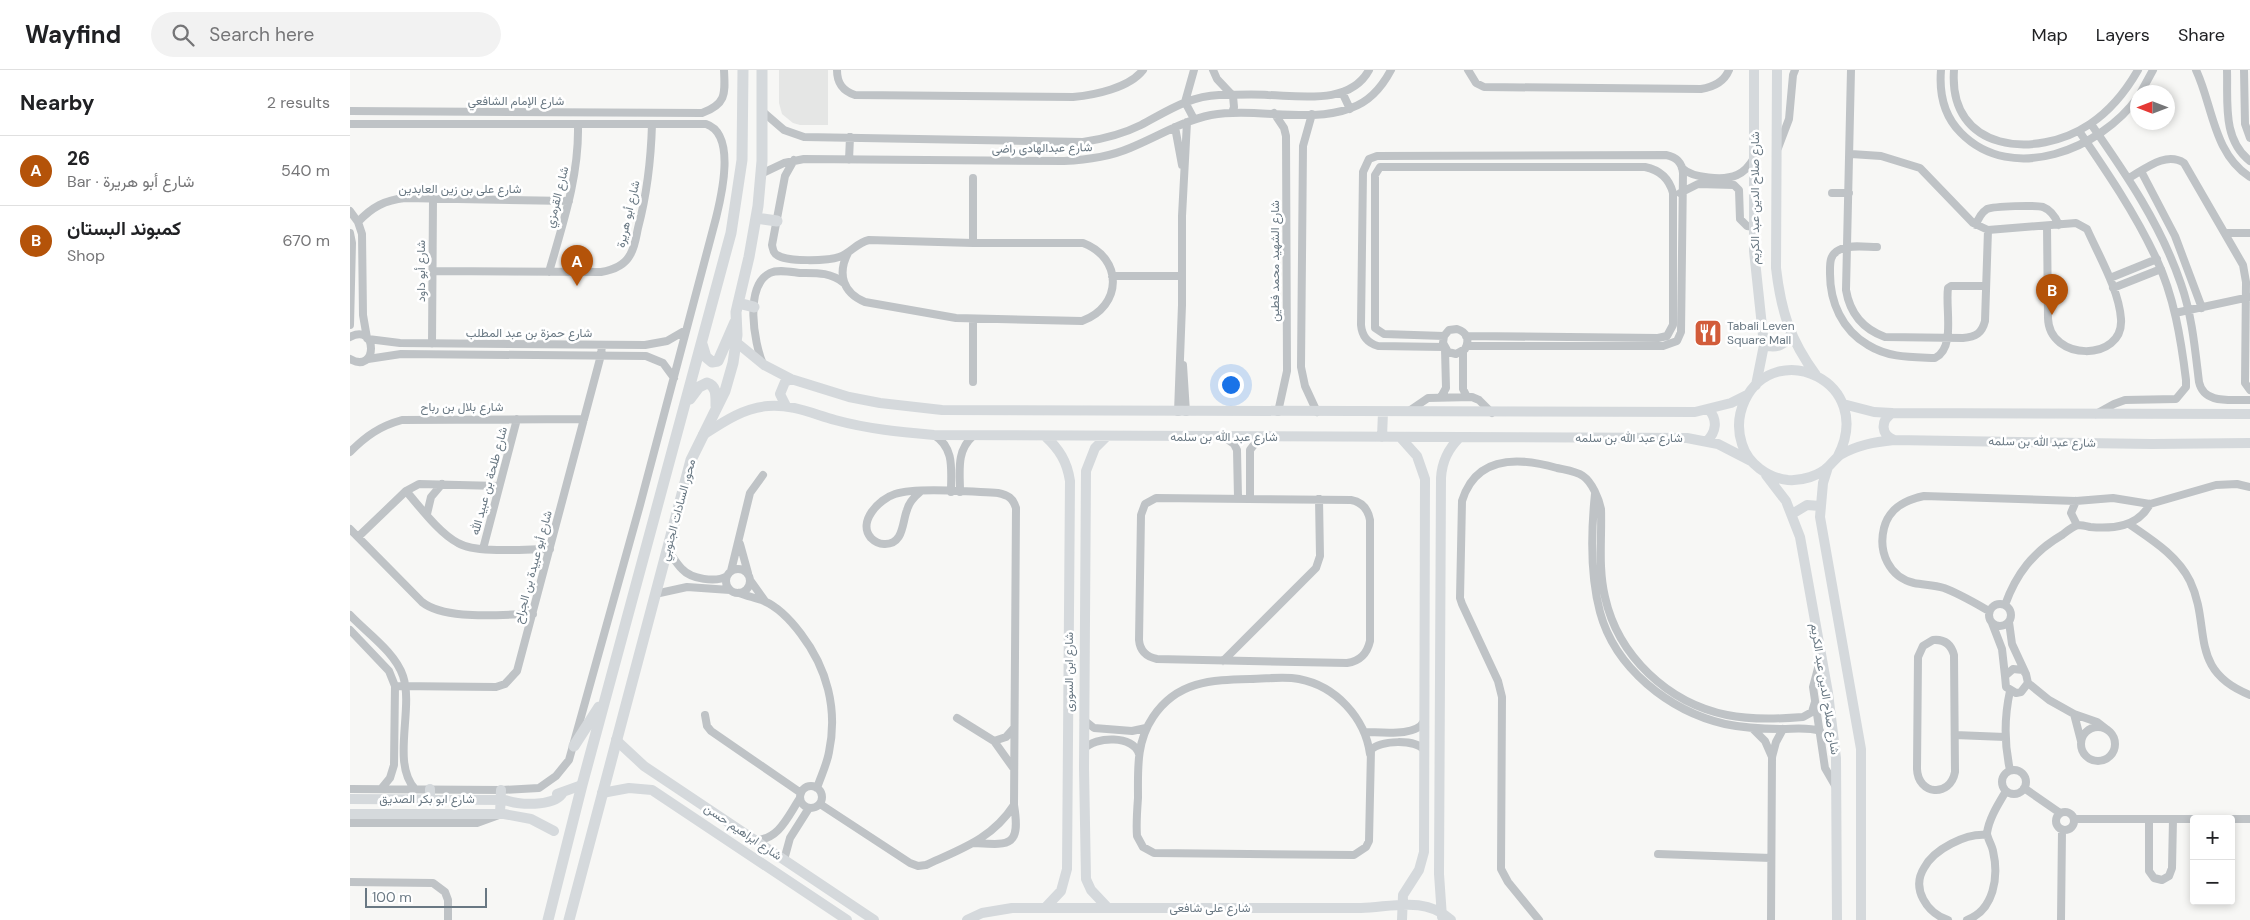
<!DOCTYPE html>
<meta charset="utf-8">
<style>
:root{--surface:#fff;--page:#f2f2f2;--text:#202124;--muted:#757577;--line:#e0e0e0;--accent:#b45309}
body{margin:0;font-family:"DM Sans",Vazirmatn,sans-serif;background:var(--page);color:var(--text)}
.controls{position:absolute;right:15px;bottom:15px;display:grid;overflow:hidden;border-radius:5px;box-shadow:0 2px 8px #0003}
.controls button{width:45px;height:45px;display:grid;place-items:center;padding:0;border:0;border-bottom:1px solid var(--line);background:var(--surface);color:var(--text);font:25px sans-serif}
.compass{position:absolute;left:1780px;top:15px;width:45px;height:45px;border-radius:50%;background:var(--surface);box-shadow:0 2px 8px #0003;rotate:270deg}
.scale{position:absolute;left:15px;bottom:12px;width:122px;box-sizing:border-box;padding-left:5px;border:2px solid #697883;border-top:0;font-size:14px;line-height:18px;white-space:nowrap;color:#697883;-webkit-text-stroke:4px #fff;paint-order:stroke}
.you{position:absolute;left:880px;top:314px;width:18px;height:18px;margin:-12px;border:4px solid #fff;border-radius:50%;background:#1a73e8;box-shadow:0 0 0 8px #1a73e833}
.badge{display:grid;place-items:center;width:32px;height:32px;border-radius:50%;background:var(--accent);color:#fff;font-size:16px;font-weight:700}
.pin{position:absolute;translate:-50% -41px;filter:drop-shadow(0 1px 2px #0008)}
.pin::after{content:'';position:absolute;top:26px;width:18px;height:15px;background:inherit;clip-path:polygon(0 0,100% 0,50% 100%)}
.list{margin:0;padding:0;list-style:none}
h2{display:flex;justify-content:space-between;align-items:center;height:65px;margin:0;padding:0 20px;font-size:21px}
h2 small{font-size:16px;font-weight:400;color:var(--muted)}
.list li{display:grid;grid-template-columns:32px 1fr auto;gap:15px;align-items:center;box-sizing:border-box;height:70px;padding:0 20px;border-top:1px solid var(--line)}
.list b{display:block;font-size:19px;white-space:nowrap}
.list p{margin:0;font-size:16px;white-space:nowrap;color:var(--muted)}
.list em{font-size:16px;font-style:normal;color:var(--muted)}
.icon{flex:none;width:28px;height:28px;fill:none;stroke:currentColor;stroke-width:2;stroke-linecap:round;stroke-linejoin:round}
.map{position:relative;flex:none;width:1900px;height:850px;overflow:hidden}
header{display:flex;align-items:center;gap:30px;box-sizing:border-box;height:70px;padding:0 25px;background:var(--surface);border-bottom:1px solid var(--line)}
header strong{font-size:24px}
nav{display:flex;gap:28px;margin-inline-start:auto;font-size:18px}
.search{width:350px;height:45px;background:var(--page);display:flex;align-items:center;gap:12px;box-sizing:border-box;padding:0 18px;border-radius:28px;color:var(--muted);font-size:19px}
main{display:flex}
aside{flex:1;background:var(--surface)}
.map>svg:first-child{display:block}
.built{fill:#e5e6e5}
.lines{fill:none;stroke-linecap:round;stroke-linejoin:round}
.street{stroke:#bfc3c6;stroke-width:8}
.secondary{stroke:#d5d9dc;stroke-width:10}
.primary{stroke:#d5d9dc;stroke-width:11}
.labels{text-anchor:middle;stroke-width:5;stroke-linejoin:round;paint-order:stroke}
.street-label{font-size:12px;fill:#697883;stroke:#fff}
.poi-label{font-size:12px;fill:#697883;stroke:#fff;text-anchor:start}
</style>
<header>
<strong>Wayfind</strong>
<div class="search"><svg class="icon" aria-label="search" viewBox="0 0 24 24"><circle cx="10" cy="10" r="6"/><path d="M15 15l6 6"/></svg>Search here</div>
<nav><a>Map</a><a>Layers</a><a>Share</a></nav>
</header>
<main>
<aside>
<h2>Nearby<small>2 results</small></h2>
<ul class="list">
<li><span class="badge">A</span><div><b>26</b><p>Bar · شارع أبو هريرة</p></div><em>540 m</em></li>
<li><span class="badge">B</span><div><b>كمبوند البستان</b><p>Shop</p></div><em>670 m</em></li>
</ul>
</aside>
<div class="map">
<svg width="1900" height="850" viewBox="0 0 1900 850">
<rect width="100%" height="100%" fill="#f7f7f5"/>
<path class="built" d="M429,0H478V55H450L443,53L432,44L429,33Z"/>
<g class="lines">
<path class="street" d="M487,0C487,14 493,21 505,25L723,27C745,25 779,18 793,0
M844,0L835,32L844,49
M863,0L867,9L883,26L884,37L882,43
M1118,0L1126,13L1134,17L1351,19C1364,17 1374,12 1379,0
M1501,0L1496,220C1500,244 1513,259 1535,267L1613,268C1626,267 1632,263 1635,251L1638,160
M1591,0C1589,24 1594,46 1611,63C1662,115 1751,79 1788,27
M1604,0C1598,82 1686,90 1740,54C1761,40 1776,21 1788,0
M1846,0C1863,36 1863,83 1900,107
M1877,0C1878,32 1872,69 1900,91
M1894,0L1895,54L1900,68
M992,22L1000,39
M1791,22L1803,0
M0,41L352,43C377,34 375,23 374,0
M412,41L434,60L454,67L733,72C753,69 773,64 791,55C816,42 839,26 869,25C885,25 902,24 918,25C951,26 1000,35 1019,0
M924,43L934,58L936,66L937,301L928,342
M962,44L953,76L951,297L955,316L967,342
M0,54H356C386,64 372,124 366,148L290,435L219,690L206,706L189,718L151,720L0,719
M1741,54C1776,104 1811,155 1831,214C1842,245 1845,279 1849,312C1854,335 1882,329 1900,330
M825,57L832,95
M1729,61C1757,102 1785,143 1806,188C1824,226 1831,269 1836,310V317L1826,329L1775,330L1764,334L1746,344
M1428,78L1439,49L1443,5L1445,0
M1501,84L1531,86L1570,98L1623,153L1638,160L1726,153L1737,159C1749,186 1769,220 1771,249C1774,292 1699,292 1698,248L1697,156
M444,90L435,106L422,175C423,179 423,183 427,185C436,192 478,191 489,187C501,183 506,173 519,170L623,173H733C773,188 773,236 732,251L606,248L515,232C493,223 487,204 498,183
M499,90L500,67
M1332,98C1342,108 1374,111 1387,105C1394,102 1400,95 1404,88
M1791,101L1825,166L1852,238
M411,104L434,93L454,89L714,91C737,90 759,87 780,78C807,67 832,51 861,45C906,37 960,54 1001,38C1019,32 1032,17 1041,0
M623,108V173
M1779,108C1795,99 1816,81 1834,93L1893,195L1896,212L1895,313L1900,320
M1330,123L1348,114L1384,115L1389,120L1390,149L1397,156L1404,157
M1482,123H1499
M0,141L8,152L12,164L13,245L17,268
M8,152C22,137 35,130 55,128L219,131
M1626,155C1628,149 1631,143 1637,139C1645,136 1685,135 1693,137C1701,140 1706,148 1709,155
M0,163L2,173L0,255
M1875,163H1900
M1527,177C1516,177 1498,174 1489,180C1479,185 1480,194 1480,204C1480,232 1492,260 1518,275C1539,288 1561,287 1585,288C1606,278 1595,238 1598,218L1601,216H1636
M83,201L251,202C263,200 274,196 280,185C285,177 286,167 288,158C297,124 301,90 302,54
M199,202C213,153 229,106 228,56
M762,206H832
M1760,208L1807,189
M1763,218L1811,199
M1825,243L1900,227
M623,250V312
M1094,266L1093,273L1098,282L1106,284L1115,279C1120,270 1117,262 1107,259L1099,260L1094,266L1034,264L1025,258V105L1030,97H1295C1310,100 1319,108 1323,123V255L1317,266L1308,268L1116,266
M0,267C28,252 28,305 0,289
M18,269L50,273L295,275L317,271L336,260
M82,274L83,129
M1094,277L1028,276C1017,273 1012,266 1011,255L1013,102L1019,89L1027,86L1316,85C1326,87 1332,92 1333,103L1331,262L1327,271L1313,276H1117
M1113,281V319L1117,327
M18,289L51,284L296,286L313,293L324,308
M413,294C404,273 394,216 420,203C428,199 441,202 450,203C467,203 480,202 494,213
M833,295L836,342
M1091,327L1096,318L1095,279
M1059,341L1078,328L1122,327L1129,330L1142,343
M828,342L832,235V146L837,52
M584,365C605,378 601,400 601,422
M874,367L884,374L887,380L888,428
M0,382C16,366 30,356 52,350L234,349
M56,421C70,437 89,463 108,473C127,484 176,479 200,479
M610,422C610,401 606,381 623,366
M1245,424C1241,462 1240,504 1250,542C1265,598 1319,641 1375,654C1394,658 1413,659 1432,659C1444,659 1458,657 1470,661
M806,428L1001,430C1012,432 1018,439 1020,450V571C1017,584 1010,591 997,593L807,589C797,587 790,581 789,570L791,445L795,434Z
M900,429V380L910,367
M1726,431L1721,443L1727,455
M77,444L81,427L92,414
M1779,454C1802,470 1827,485 1840,511C1862,557 1837,600 1900,625
M0,459L72,532C96,551 152,544 183,544
M8,467L56,421L69,414L149,416
M390,474L398,503
M133,479L167,349
M317,479C322,485 326,493 332,499C341,509 366,513 377,506
M376 511a12 12 0 1 1 24 0a12 12 0 1 1-24 0Z
M381,501L400,423L413,405
M400,510L415,531
M389,523C397,526 406,528 414,531C428,537 442,552 451,564C477,598 488,639 479,682C477,694 471,706 467,718
M305,524L337,517L380,520
M1639 545a11 11 0 1 1 22 0a11 11 0 1 1-22 0Z
M1655,535C1666,504 1683,482 1712,465C1716,462 1723,456 1728,455C1732,455 1736,456 1740,457C1763,459 1788,457 1800,434
M1639,541C1625,533 1610,524 1594,518C1584,515 1574,515 1564,513C1539,507 1528,482 1534,458C1539,438 1555,430 1574,426L1726,431L1763,428L1800,434L1866,415L1887,414L1900,417
M0,545C17,563 45,582 53,606C64,639 41,693 65,719
M1659,552L1662,574L1675,602
M1642,553L1652,579L1655,606
M0,560L39,601L45,616L44,695L40,708L31,719
M1583,570C1594,569 1601,574 1604,585L1605,702C1600,728 1568,725 1567,699L1568,587L1573,576Z
M1471,587L1463,617L1475,698L1486,717
M873,591L966,498L970,486L969,429
M1678,613L1671,622L1666,623L1656,617L1655,606L1663,599L1673,600L1676,604L1678,613L1699,630L1724,644L1747,652L1756,659
M45,616L146,617L155,614L167,601L251,285L252,275
M1660,621C1654,648 1654,673 1660,700
M1724,644L1731,671
M355,645L357,656L361,661L451,723
M607,648L644,671L664,699
M734,650L744,658L782,661L796,658
M1731 674a17 17 0 1 1 34 0a17 17 0 1 1-34 0Z
M1402,658L1415,671L1422,687
M1015,662C1031,662 1067,667 1074,651
M1605,665L1655,667
M644,671L656,667L664,658
M734,679C745,666 784,665 789,684
M1020,684C1015,648 986,616 949,609C933,606 916,609 900,609C861,610 827,611 803,647C786,672 788,700 788,728C787,741 786,754 787,766L793,777L804,783L1004,785L1016,777L1019,771L1021,680C1030,670 1066,669 1074,680
M1652 712a12 12 0 1 1 24 0a12 12 0 1 1-24 0Z
M450 727a11 11 0 1 1 22 0a11 11 0 1 1-22 0Z
M1674,718L1710,743
M470,734L560,793L568,796L576,795C611,779 642,769 664,735L666,438C663,428 658,425 648,423C622,422 568,417 545,424C529,429 507,452 521,468C524,471 529,474 534,474C554,475 552,452 557,440C559,432 564,427 570,422
M1706 751a9 9 0 1 1 18 0a9 9 0 1 1-18 0Z
M1724,749H1844
M1799,749V801L1804,808L1812,810L1819,806L1822,798L1823,749
M1881,749H1900
M0,753H127L149,745
M405,770C429,770 438,746 450,728
M623,773C659,775 671,778 664,735
M1308,784L1421,788
M434,790L440,768L459,738
M0,812L83,813L95,822L98,830V850
M1189,850L1158,812L1151,799L1152,627L1148,611L1112,534L1110,528L1112,431C1126,385 1169,387 1207,398C1216,400 1226,401 1233,406C1242,412 1249,429 1251,439C1252,468 1248,498 1255,527C1268,586 1318,633 1377,645C1401,650 1428,649 1453,647L1462,642L1465,632
M1421,850L1422,687L1426,672L1433,659
M1598,850C1577,843 1561,819 1574,798C1584,779 1616,763 1637,765
M1617,850C1644,840 1649,807 1643,781C1642,775 1637,768 1637,763C1639,748 1649,733 1656,721
M1711,850L1712,760"/>
<path class="secondary" d="M1404,0V181L1414,275L1406,315
M1427,0L1426,198C1431,241 1440,270 1466,305
M386,272L414,295L441,309L499,327L530,333L592,340L1345,342L1381,333L1397,325
M1414,275C1426,279 1436,275 1441,264
M1493,334L1524,342L1542,343L1900,344
M436,336L430,324L435,312L441,309
M1542,343C1530,351 1531,365 1544,370
M353,365C373,352 393,338 418,336C442,334 463,344 485,350C518,359 550,362 584,365L1337,368L1368,374L1401,391
M695,366C709,379 717,391 720,411L717,799L711,821L695,838
M756,367L745,378L736,401L734,698L736,809L741,820L757,837
M1032,367L1033,342
M1050,367L1067,386L1075,409L1074,782L1069,800L1053,825L1052,850
M1357,371C1366,362 1368,350 1359,340
M1488,386C1526,312 1426,267 1395,330C1388,345 1387,359 1392,374C1398,394 1418,408 1438,410C1452,411 1469,406 1479,396C1483,392 1486,388 1490,385C1507,375 1525,372 1544,370L1802,374L1900,373
M1478,397L1473,413L1470,447L1511,679V850
M1416,405L1436,431L1450,467L1478,623L1486,688L1487,850
M1442,444L1457,435L1470,436
M266,670L294,696L524,850
M80,719V729
M252,723L279,718L302,720L497,850
M207,724L232,715
M0,729L155,730C169,735 202,737 212,724
M0,744H154L181,749L204,761
M150,744L151,720
M1092,847L1089,804L1091,408C1092,391 1098,379 1110,367
M617,850L632,843L662,838H1011C1043,837 1075,826 1101,850"/>
<path class="primary" d="M406,148L427,151
M388,233L404,237
M352,274L356,287L362,292L368,291L385,252
M340,329L349,317L357,313C367,316 366,326 366,336
M224,676L249,637
M198,850L232,715L381,163L392,90L393,0
M219,850L341,390L375,321L383,293L387,265L386,242L399,187L408,136L412,91V0"/>
</g>
<defs>
<symbol id="restaurant-square" viewBox="-11 -11 22 22"><rect x="-9" y="-9" width="18" height="18" rx="4" fill="#d25c3a" stroke="#fff"/><path d="M-5-6h1v4h1v-4h1v4h1v-4h1v5L-1.5 .5V6h-2V.5L-5-1ZM5-6V6H3V1.5H1.5Q1.5-4 5-6Z" fill="#fff"/></symbol>
</defs>
<g fill-rule="evenodd">
<use href="#restaurant-square" x="1342" y="247" width="32" height="32"/>
</g>
<g class="labels">
<g class="street-label">
<text x="166" y="35">شارع الإمام الشافعي</text>
<text transform="translate(692 78) rotate(-1)" y="4">شارع عبدالهادى راضى</text>
<text x="110" y="123">شارع على بن زين العابدين</text>
<text transform="translate(207 127) rotate(-76)" y="4">شارع القرمزي</text>
<text transform="translate(1405 128) rotate(-90)" y="4">شارع صلاح الدين عبد الكريم</text>
<text transform="translate(278 144) rotate(-77)" y="4">شارع أبو هريرة</text>
<text transform="translate(925 191) rotate(-90)" y="4">شارع الشهيد محمد فطين</text>
<text transform="translate(71 201) rotate(-90)" y="4">شارع أبو داود</text>
<text x="179" y="267">شارع حمزة بن عبد المطلب</text>
<text x="112" y="341">شارع بلال بن رباح</text>
<text x="874" y="371">شارع عبد الله بن سلمه</text>
<text x="1279" y="372">شارع عبد الله بن سلمه</text>
<text transform="translate(1692 372) rotate(1)" y="4">شارع عبد الله بن سلمه</text>
<text transform="translate(139 411) rotate(-75)" y="4">شارع طلحة بن عبيد الله</text>
<text transform="translate(328 440) rotate(-75)" y="4">محور السادات الجنوبي</text>
<text transform="translate(183 497) rotate(-75)" y="4">شارع أبو عبيدة بن الجراح</text>
<text transform="translate(719 602) rotate(-90)" y="4">شارع ابن السورى</text>
<text transform="translate(1475 619) rotate(81)" y="4">شارع صلاح الدين عبد الكريم</text>
<text x="77" y="733">شارع ابو بكر الصديق</text>
<text transform="translate(393 762) rotate(34)" y="4">شارع ابراهيم حسن</text>
<text x="860" y="842">شارع على شافعى</text>
</g>
<g class="poi-label">
<text x="1377" y="260">Tabali Leven<tspan x="1377" dy="14">Square Mall</tspan></text>
</g>
</g>
</svg>
<div class="controls">
<button>+</button>
<button>−</button>
</div>
<svg class="compass" viewBox="-18 -18 36 36"><path d="M0-13l5 13h-10z" fill="#e53935"/><path d="M0 13l5-13h-10z" fill="#757577"/></svg>
<div class="scale">100 m</div>
<div class="you"></div>
<div class="pin badge" style="left:227px;top:216px">A</div>
<div class="pin badge" style="left:1702px;top:245px">B</div>
</div>
</main>
